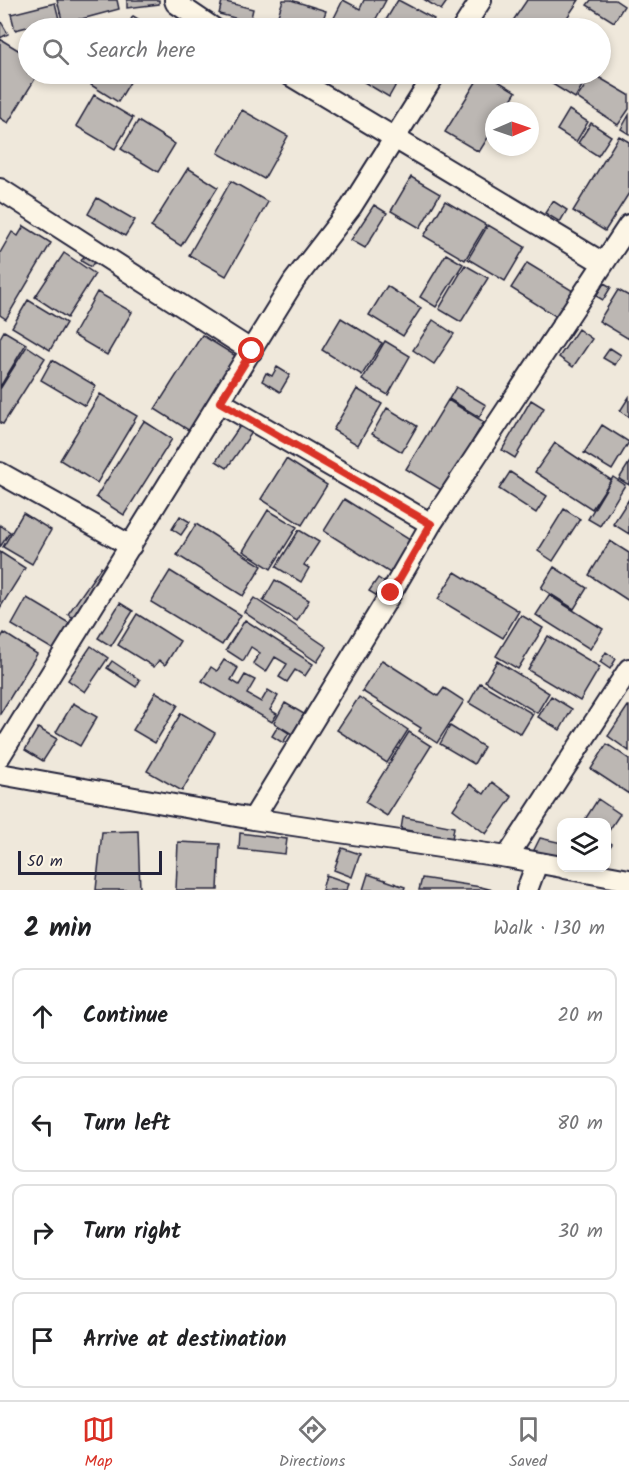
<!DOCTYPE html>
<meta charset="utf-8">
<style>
:root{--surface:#fff;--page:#f6f6f6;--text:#202124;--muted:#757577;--line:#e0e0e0;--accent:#d93025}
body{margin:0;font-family:Kalam,sans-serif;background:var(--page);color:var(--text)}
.controls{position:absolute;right:18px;bottom:18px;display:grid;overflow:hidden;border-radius:12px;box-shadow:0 3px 9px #0003}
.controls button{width:54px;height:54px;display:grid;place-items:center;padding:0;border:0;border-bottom:2px solid var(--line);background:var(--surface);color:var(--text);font:30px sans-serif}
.compass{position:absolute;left:485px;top:102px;width:54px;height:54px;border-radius:50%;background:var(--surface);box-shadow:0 3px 9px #0003;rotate:88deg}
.scale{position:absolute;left:18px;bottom:15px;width:144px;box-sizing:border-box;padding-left:6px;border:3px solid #22223b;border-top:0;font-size:16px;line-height:21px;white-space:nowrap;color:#22223b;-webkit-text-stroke:4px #fcf5e5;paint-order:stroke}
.stop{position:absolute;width:18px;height:18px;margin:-14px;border:4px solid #d93025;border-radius:50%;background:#fff}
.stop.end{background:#d93025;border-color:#fff;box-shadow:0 2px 6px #0008}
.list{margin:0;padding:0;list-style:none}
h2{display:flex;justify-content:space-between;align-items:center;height:78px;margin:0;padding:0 24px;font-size:26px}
h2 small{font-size:20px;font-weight:400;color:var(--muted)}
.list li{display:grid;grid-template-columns:39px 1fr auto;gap:18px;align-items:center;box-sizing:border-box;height:96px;margin:0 12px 12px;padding:0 12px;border:2px solid var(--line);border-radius:12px}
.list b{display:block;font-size:22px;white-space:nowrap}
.list em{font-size:20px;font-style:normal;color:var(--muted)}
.icon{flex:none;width:33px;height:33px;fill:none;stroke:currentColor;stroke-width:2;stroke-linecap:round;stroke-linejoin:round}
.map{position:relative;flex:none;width:629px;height:890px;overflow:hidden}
.search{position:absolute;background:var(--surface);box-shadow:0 3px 9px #0003;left:18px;right:18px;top:18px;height:66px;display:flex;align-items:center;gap:15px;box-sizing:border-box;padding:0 21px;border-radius:33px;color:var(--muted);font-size:22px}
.sheet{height:510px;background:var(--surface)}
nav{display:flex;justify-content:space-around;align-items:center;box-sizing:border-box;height:84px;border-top:2px solid var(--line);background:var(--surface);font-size:16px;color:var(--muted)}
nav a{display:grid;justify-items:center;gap:3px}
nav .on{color:var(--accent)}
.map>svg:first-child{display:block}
.building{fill:#bcb7b3;stroke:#22223b;stroke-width:1.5}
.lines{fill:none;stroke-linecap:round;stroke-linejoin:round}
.street-casing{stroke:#22223b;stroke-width:24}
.street{stroke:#fcf5e5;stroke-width:20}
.route{stroke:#d93025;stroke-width:8}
</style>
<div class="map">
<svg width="629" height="890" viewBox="0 0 629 890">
<rect width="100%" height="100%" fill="#efe8db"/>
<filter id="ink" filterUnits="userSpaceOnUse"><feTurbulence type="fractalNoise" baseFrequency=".0167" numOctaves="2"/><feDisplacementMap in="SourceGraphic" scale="12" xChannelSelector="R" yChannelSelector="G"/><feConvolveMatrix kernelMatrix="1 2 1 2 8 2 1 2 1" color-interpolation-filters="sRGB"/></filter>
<g filter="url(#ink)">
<path class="building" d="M57,0H117L119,9L63,24Z
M127,0H159V4L127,8Z
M283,0H291L326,11L320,28H274Z
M343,0L360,9L364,0H386L371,28H329Z
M398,0L434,19L428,28H381Z
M425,0H448L441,10Z
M527,0H579L560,28H508Z
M591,0H615L624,6L614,22L587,5Z
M222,1L253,9L250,22L219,14Z
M55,3L59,19L15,30L11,14Z
M133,16L153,28H126Z
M79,19L95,28H74Z
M0,20L8,34L0,38Z
M0,39L28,56V74H38L8,123L0,118Z
M69,74H86L82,81Z
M98,74H135L118,102L91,85Z
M356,74H402L389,97L354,76Z
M481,74H487L516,92L504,111H494V128L479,152L445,132Z
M536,74H589L575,98Z
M593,74L629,95V109L618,125L577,98Z
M94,95L133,118L115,149L76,126Z
M242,110L288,136L264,179L218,153Z
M569,110L588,122L576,142L557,130Z
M629,115V134L621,129Z
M138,121L175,144L158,172L121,149Z
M591,123L611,136L598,156L578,143Z
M619,136L629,142V193L605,231L573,211Z
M188,168L218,187L181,246L151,227Z
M411,177L440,194L420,228L391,211Z
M231,181L268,202L226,276L189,255Z
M97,198L135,220L125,236L88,214Z
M445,201L486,225L465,260L424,236Z
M553,201L567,210L560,222L545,213Z
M374,205L387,213L365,248L351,240Z
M488,225L525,247L505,281L468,259Z
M24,226L51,243L6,319L0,315V253L12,232L18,236Z
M64,253L95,274L67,318L35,297Z
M86,253L96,259L91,267L81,261Z
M446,254L463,264L436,307L420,297Z
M527,263L573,291L557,317L511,288Z
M465,265L488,278L461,322L439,309Z
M604,283L611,287L603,300L596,296Z
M387,286L421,308L403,336L369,315Z
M618,290L629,296V339L599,321Z
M97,292L132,312L107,355L73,335Z
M28,300L66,323L50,350L12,327Z
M341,318L382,343L362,375L322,350Z
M433,320L454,334L434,364L413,350Z
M578,329L592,339L573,367L559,357Z
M4,331L26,344L0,387V338Z
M202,335L239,358L193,433L155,409Z
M385,341L410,356L388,395L362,380Z
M27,346L45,358L3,424L0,423V389Z
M610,348L621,355L615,365L603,358Z
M52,360L96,386L85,406L41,380Z
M277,367L290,375L280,392L262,381L266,373L272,376Z
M456,387L486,405L479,417L449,399Z
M357,389L382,404L358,445L333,430Z
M100,394L137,416L97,483L60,460Z
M629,397V417L620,411Z
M448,400L484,422L443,491L406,469Z
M531,400L544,408L515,458L502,450Z
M387,408L417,426L402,452L372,434Z
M144,421L172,439L124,515L96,497Z
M242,423L253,431L227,468L216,461Z
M602,425L629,442L612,470L584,453Z
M555,443L611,480L592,509L535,472Z
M286,459L327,485L302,525L261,499Z
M629,463V485L619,479Z
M510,472L547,496L536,513L499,489Z
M613,477L625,485L600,526L588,519Z
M344,499L410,540L390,573L324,531Z
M629,499V534L613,524Z
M564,509L580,519L553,561L538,551Z
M268,510L297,527L271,569L243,551Z
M23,513L51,530L32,564L3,547Z
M180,516L190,522L181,535L172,529Z
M196,524L262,566L243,596L177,555Z
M0,525L10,532L0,547Z
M299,530L319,542L304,565L309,568L301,582L276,567Z
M610,541L629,553V601L589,575Z
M0,552L25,568L0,608Z
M101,567L110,573L76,620L68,614Z
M554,567L587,588L574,609L541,588Z
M170,571L241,615L222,645L151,602Z
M455,572L519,611L503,638L438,599Z
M378,578L387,584L379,597L369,591Z
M275,580L309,600L297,621L263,601Z
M549,595L603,629L590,649L536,615Z
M27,598L74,626L59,653L12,625Z
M254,598L327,647L317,662L244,612Z
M120,603L133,611L111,646L98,638Z
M137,614L180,641L165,665L159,660L154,667L118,645Z
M521,615L543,628L518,669L496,656Z
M245,620L313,664L305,676L295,670L287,682L279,677L287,664L275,657L266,672L253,663L260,653L251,647L243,661L226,650Z
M4,633L37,654L0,714V639Z
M548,636L600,667L580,701L528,670Z
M91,646L108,658L85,692L68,680Z
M606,652L616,659L610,669L600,662Z
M224,660L238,668L231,680L239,685L245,675L255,680L247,694L261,702L268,690L278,696L270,710L277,714L272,722L202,681L211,667L217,671Z
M382,660L438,696L444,688L464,701L437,743L419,731L421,728L362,691Z
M112,661L140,680L136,687L107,668Z
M497,661L549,693L537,713L485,681Z
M480,683L533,714L521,734L469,703Z
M156,692L178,705L155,743L133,730Z
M551,696L572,709L560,730L538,717Z
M359,697L408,730L387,763L337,730Z
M73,703L97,717L80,746L56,732Z
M285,703L304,714L292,734L274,723Z
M628,706H629V751L608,736Z
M181,713L215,733L182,791L147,771Z
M278,726L289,733L283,743L272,736Z
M450,726L484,747L474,764L440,744Z
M38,728L57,739L43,761L25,750Z
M409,732L431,746L387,816L365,802Z
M607,744L629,759V794L591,769Z
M492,782L512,797L486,834L453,809L470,784L484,794Z
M598,799L620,814L606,835V822L584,821Z
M403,817L454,827L452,839L401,829Z
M138,831L140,890H96L102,832Z
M240,833L287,839L285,854L239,849Z
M540,838L562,843V858L533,852Z
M606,840L612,844L606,852Z
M178,842L220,844L218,890H176Z
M342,848L360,854L352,877L334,870Z
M368,874L405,887L404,890H363Z
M326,875L349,883L347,890H322Z
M422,878L481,887L493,890H419Z"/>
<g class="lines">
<defs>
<path id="street" d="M175,0L176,3L213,28
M463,28L481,0
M288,74L603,263
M0,189L252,351
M220,402L431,524
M0,473L131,546
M0,756L294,281L351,207L435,74
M0,774L253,819L507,857L562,867
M253,819L391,593L431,524L629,225
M507,857L629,669
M564,868L629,880
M527,890L537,863"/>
</defs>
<use href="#street" class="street-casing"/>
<use href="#street" class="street"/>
</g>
</g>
<g class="lines" filter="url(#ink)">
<path class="route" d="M252,351L220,402L431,524L391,593"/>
</g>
</svg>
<div class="controls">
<button><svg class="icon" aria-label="layers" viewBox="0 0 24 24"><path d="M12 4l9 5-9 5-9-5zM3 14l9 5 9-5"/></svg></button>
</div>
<svg class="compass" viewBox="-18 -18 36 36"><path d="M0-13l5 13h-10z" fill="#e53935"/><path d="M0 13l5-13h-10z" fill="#757577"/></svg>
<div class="scale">50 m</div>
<div class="stop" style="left:252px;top:351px"></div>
<div class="stop end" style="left:391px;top:593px"></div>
<div class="search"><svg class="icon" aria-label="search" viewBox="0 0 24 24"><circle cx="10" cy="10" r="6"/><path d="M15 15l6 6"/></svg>Search here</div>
</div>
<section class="sheet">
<h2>2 min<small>Walk · 130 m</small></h2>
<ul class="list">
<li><svg class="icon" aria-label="ahead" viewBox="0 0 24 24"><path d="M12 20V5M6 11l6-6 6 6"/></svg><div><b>Continue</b></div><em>20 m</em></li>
<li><svg class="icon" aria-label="left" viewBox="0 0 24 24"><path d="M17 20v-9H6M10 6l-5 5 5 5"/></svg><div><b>Turn left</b></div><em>80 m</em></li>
<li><svg class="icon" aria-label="right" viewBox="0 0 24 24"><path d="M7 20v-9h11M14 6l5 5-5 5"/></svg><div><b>Turn right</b></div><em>30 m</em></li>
<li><svg class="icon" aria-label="arrive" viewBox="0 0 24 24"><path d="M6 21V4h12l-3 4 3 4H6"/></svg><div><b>Arrive at destination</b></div></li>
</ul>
</section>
<nav>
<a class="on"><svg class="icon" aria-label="map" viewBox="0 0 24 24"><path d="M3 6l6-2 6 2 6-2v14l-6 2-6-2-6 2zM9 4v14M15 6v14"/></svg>Map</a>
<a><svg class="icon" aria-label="directions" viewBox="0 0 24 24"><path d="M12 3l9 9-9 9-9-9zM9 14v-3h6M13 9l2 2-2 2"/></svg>Directions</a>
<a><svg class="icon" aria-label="saved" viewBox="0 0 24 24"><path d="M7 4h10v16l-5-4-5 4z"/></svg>Saved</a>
</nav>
